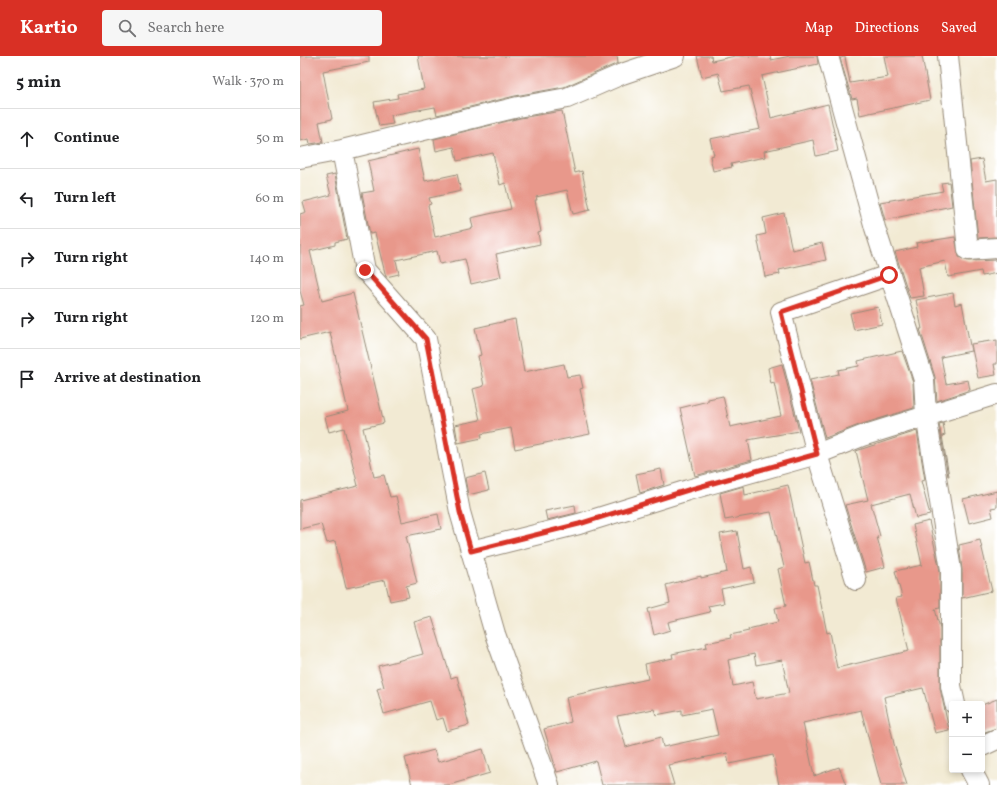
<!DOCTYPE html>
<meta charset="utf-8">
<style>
:root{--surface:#fff;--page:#f6f6f6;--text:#202124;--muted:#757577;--line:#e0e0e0;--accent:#d93025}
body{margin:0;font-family:Vollkorn,serif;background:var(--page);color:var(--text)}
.controls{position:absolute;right:12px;bottom:12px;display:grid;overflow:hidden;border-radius:4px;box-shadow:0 2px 6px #0003}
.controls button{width:36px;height:36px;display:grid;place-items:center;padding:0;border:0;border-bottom:1px solid var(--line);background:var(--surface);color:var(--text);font:20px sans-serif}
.stop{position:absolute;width:12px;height:12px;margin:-9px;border:3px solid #d93025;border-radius:50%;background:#fff}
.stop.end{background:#d93025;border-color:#fff;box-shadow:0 1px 4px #0008}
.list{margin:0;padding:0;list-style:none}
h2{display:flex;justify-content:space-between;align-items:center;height:52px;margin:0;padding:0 16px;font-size:17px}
h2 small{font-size:13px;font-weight:400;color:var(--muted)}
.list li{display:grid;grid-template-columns:26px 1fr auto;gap:12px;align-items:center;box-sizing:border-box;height:60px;padding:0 16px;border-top:1px solid var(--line)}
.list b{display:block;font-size:15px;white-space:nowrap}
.list em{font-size:13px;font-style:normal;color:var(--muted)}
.icon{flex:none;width:22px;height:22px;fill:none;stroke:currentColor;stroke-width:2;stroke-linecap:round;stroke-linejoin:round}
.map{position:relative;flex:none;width:697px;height:729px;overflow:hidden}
header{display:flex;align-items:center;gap:24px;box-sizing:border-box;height:56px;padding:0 20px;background:var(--accent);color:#fff}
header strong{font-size:19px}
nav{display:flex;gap:22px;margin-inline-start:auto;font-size:14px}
.search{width:280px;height:36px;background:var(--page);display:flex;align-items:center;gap:10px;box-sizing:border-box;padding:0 14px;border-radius:4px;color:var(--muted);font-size:15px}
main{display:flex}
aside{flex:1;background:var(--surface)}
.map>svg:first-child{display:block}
.building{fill:#e8988b;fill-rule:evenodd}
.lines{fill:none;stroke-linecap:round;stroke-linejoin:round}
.street-casing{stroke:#968a78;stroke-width:22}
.street{stroke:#fff;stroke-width:20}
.route{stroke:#d93025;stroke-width:5}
</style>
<header>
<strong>Kartio</strong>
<div class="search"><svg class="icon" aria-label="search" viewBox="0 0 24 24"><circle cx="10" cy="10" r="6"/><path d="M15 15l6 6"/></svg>Search here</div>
<nav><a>Map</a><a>Directions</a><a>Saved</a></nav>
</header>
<main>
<aside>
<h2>5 min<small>Walk · 370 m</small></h2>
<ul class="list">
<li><svg class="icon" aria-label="ahead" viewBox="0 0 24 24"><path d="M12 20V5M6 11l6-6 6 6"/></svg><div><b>Continue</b></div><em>50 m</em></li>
<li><svg class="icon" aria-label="left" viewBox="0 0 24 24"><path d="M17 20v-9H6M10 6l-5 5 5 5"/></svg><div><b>Turn left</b></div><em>60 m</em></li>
<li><svg class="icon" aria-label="right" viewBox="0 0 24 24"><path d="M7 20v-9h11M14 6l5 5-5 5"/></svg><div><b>Turn right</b></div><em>140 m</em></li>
<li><svg class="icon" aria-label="right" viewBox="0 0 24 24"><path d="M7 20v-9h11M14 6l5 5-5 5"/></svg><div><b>Turn right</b></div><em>120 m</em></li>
<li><svg class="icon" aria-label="arrive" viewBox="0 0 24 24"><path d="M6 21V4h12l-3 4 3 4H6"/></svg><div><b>Arrive at destination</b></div></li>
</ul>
</aside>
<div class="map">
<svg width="697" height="729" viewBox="0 0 697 729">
<rect width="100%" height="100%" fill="#fff"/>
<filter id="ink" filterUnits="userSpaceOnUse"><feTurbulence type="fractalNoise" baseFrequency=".025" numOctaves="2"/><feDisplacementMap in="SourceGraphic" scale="8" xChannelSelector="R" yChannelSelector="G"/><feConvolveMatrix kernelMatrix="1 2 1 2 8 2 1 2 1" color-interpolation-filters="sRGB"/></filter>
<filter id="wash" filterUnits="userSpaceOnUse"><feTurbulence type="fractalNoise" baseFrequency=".012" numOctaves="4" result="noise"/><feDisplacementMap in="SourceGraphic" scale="16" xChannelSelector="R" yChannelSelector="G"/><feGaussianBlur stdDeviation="0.9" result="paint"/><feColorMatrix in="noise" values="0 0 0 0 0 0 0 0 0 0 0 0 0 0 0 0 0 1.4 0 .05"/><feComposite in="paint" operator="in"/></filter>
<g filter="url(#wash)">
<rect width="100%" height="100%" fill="#f2ead3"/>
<g id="blocks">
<path class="building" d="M0,0H69V6L23,15L32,63L19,66L23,86L10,88L9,83L0,85Z
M118,0H317L318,7L264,31L215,40L137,59L135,51L91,59L93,68L79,70L74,46L98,42L97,38L124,33Z
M397,0H411L412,5L435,0H470L471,4L490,0H517L518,8L462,20L471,62L528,48L538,95L516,100L513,84L464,95L465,101L431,108L432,111L413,115L410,100L414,99L410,83L460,73L449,30L423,35L418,17L402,21Z
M584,0H622L630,44L560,59L557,42L552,43L540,2L545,1L550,27L588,21Z
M262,55L275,117L282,115L290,154L273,158L267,134L236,141L237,144H235L241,176L238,177L240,188L196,198L201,221L171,228L165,203L140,208L137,195L96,204L99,218L86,221L75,177L70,178L62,137L74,135L68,105L118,93L125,125L157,118L161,135L129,142L131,148L128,149L135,181L173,172L171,162L211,153L205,127L200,129L193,97L157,105L154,91L136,95L134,83L220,62Z
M682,103L686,125L697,123V181L678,182L670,105Z
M35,118L47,183L35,186V189L10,195L22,245L53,237L84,367L63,372L74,421L84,419L90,441L96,440L102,466L138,458L141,473L106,480L117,527L106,530L109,541L90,545L85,524L46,532L35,485L27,487L21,468L0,473V444L58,430L44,372L29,376L25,361L48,355L30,276L0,283V250L4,249L0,235V158L6,156L3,146L31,139L26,120Z
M649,126L652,150L585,164L580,146L643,135L641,127Z
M484,157L492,194L522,187L526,204L479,214L480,218L465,221L457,180L466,178L463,162Z
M655,181L659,201L668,205L697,204V217L682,220L681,215L648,221L645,205L619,211L624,240L610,242L595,196L617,191L616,187Z
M653,237L655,249L662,247L671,295L641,301L646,328L668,324L670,334L637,345L635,321L620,273H622L616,244Z
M578,251L582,268L554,274L550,257Z
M215,263L224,316L264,308L267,321L280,319L283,332L280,333L290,378L215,393L211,372L181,378L182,382L158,387L155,369L180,364L173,333L184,330L178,300L181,299L175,272Z
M697,284V308H694L696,319L678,322L671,288Z
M602,295L613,326L614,352L559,369L525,382L510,324L539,318L538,314L559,310L558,305Z
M482,308L499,375L448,384L452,404L395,420L380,352L408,345V343L423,340L430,371L481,360L474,327L471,328L468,312Z
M643,367L645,379L642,380L649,420H648L639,368Z
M617,375L625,424L621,425L630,459L616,462L610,438L571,448L580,480L577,481L585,511L566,516L545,449L568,444L556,395Z
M361,413L364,429L340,437L336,418Z
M185,417L189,434L168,439L165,422Z
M488,429L505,507L509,506L514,529H517L527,577L530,576L537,612L609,595L596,542L602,541L595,515L622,509L613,469L629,465L640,515V552L635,553L640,572V632L649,674L635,677L623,632L584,641L594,688L607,729H581L561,654L503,667L514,720L539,711L546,729H479L473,699L429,708L427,697L368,709L374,729H302L296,705L257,716L244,673L271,666L266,641L348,623L345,608L373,602L372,598L407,591L406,587L431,582L430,579L449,575L448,573L478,566L475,552L486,550L478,513L484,511L471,456L425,464L420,437L444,430L445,439ZM454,598L456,609L482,604L489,637L456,643L452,626L433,630L428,604ZM354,653L356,659L382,654V659L412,653L418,679L363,691L361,681L326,691L317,660Z
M697,435V451L691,452L693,461L669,467L663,443Z
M275,449L276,457L247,464L245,455Z
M437,475L444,513L451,511L454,526L421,533L424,547L408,550L410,556L368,566L370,574L354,579L348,553L370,547L366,529L401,520V522L427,516L420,478Z
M680,484L692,535L662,542V514L659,489Z
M132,561L151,622L157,620L169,669L147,675L143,662L136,664L130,645L84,658L77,633L84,631L78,610L123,598L114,566Z
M697,643V672L682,677V649Z
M183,693L190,717L149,729H112L105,702L134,694L138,706Z"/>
</g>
</g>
<g filter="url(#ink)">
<use href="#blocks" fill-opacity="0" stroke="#968a78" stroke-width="1"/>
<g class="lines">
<defs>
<path id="street" d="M528,0L575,172L624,324L626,359L651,514V630L655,648
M648,0L668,194L697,192
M42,94L65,214L126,283L160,456L195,578L249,729
M0,102L42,94L218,51L267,42L322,18L375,0
M171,495L279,468L388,434L517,398L562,380L697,338
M556,524L517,398L481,256L589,219
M682,690L697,683
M671,714L679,729"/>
</defs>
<use href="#street" class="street-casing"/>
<use href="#street" class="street"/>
</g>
</g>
<g class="lines" filter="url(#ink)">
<path class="route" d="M65,214L126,283L160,456L171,495L279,468L388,434L517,398L481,256L589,219"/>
</g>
</svg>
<div class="controls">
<button>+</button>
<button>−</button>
</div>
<div class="stop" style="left:589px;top:219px"></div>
<div class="stop end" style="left:65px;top:214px"></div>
</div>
</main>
